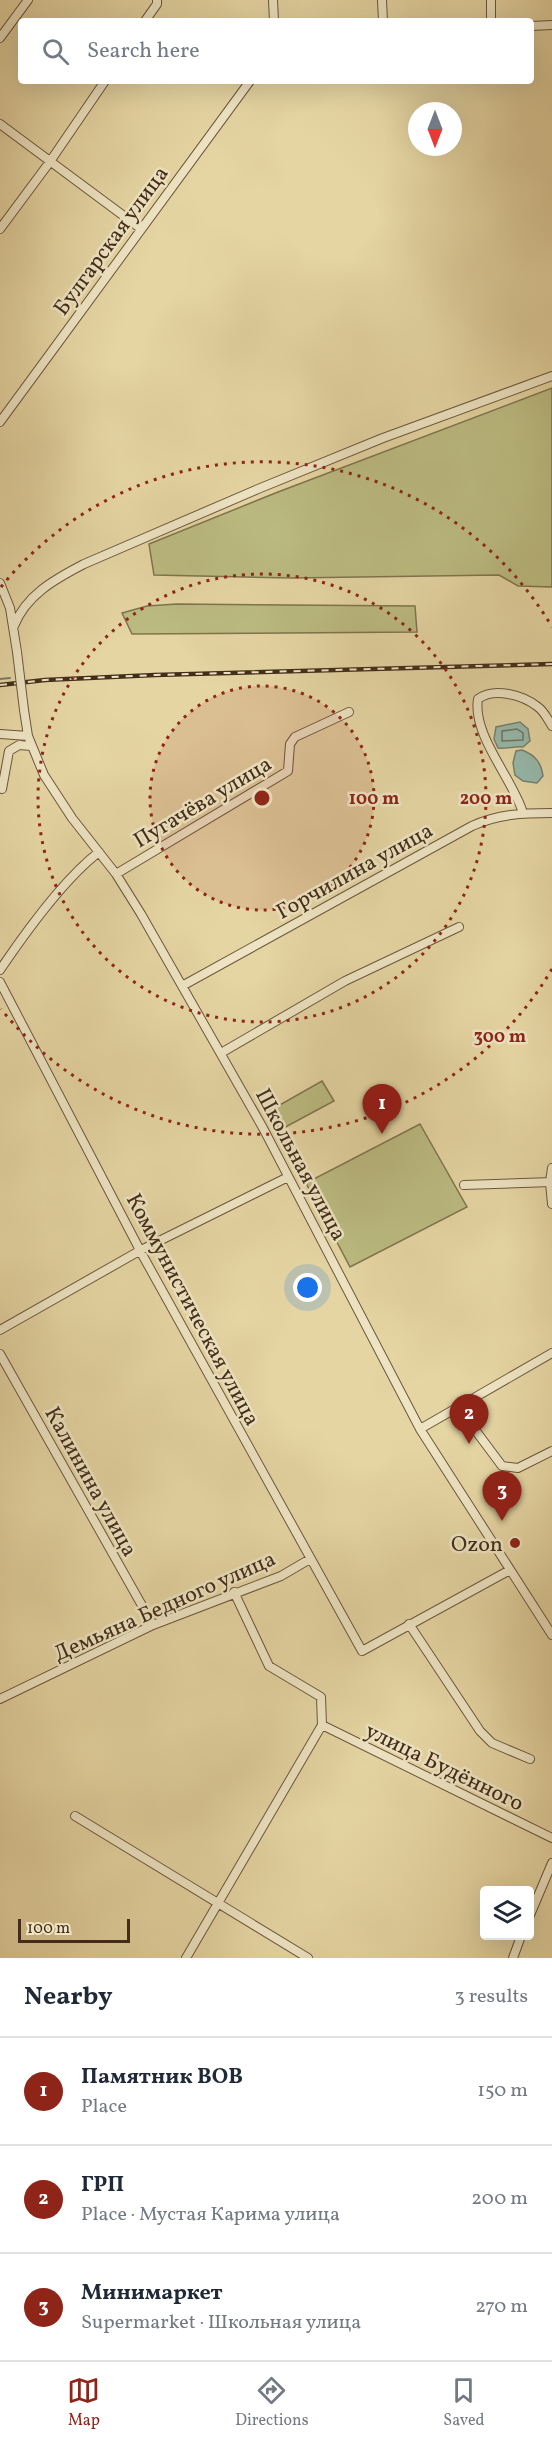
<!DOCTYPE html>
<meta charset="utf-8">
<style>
:root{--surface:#fff;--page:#f6f6f7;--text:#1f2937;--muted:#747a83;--line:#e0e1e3;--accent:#8f2418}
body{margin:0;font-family:Vollkorn,serif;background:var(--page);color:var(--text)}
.controls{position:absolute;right:18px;bottom:18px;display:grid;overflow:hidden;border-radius:6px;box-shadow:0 6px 24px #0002}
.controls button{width:54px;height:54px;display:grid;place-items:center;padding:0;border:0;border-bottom:2px solid var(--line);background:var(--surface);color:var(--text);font:30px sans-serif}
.compass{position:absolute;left:408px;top:102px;width:54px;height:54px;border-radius:50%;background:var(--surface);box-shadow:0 6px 24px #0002;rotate:180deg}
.scale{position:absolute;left:18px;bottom:15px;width:112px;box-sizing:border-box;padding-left:6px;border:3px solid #432d1a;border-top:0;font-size:16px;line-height:21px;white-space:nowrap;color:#432d1a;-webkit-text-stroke:4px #eee4c3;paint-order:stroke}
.you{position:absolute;left:308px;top:1288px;width:21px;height:21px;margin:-15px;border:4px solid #fff;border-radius:50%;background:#1a73e8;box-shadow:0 0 0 9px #1a73e833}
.badge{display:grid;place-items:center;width:39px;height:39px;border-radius:50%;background:var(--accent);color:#fff;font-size:20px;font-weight:700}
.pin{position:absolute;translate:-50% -50px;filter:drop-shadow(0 2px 3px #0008)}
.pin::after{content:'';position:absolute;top:32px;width:21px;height:18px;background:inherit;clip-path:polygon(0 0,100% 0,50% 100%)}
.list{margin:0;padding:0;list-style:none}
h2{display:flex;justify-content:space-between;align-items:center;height:78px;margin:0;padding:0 24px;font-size:26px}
h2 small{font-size:20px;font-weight:400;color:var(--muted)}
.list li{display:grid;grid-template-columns:39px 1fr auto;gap:18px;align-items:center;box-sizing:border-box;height:108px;padding:0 24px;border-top:2px solid var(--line)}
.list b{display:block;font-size:22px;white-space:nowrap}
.list p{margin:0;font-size:20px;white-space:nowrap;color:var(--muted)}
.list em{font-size:20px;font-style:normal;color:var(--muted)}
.icon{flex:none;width:33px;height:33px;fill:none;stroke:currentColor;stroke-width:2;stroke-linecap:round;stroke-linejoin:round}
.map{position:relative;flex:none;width:552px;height:1958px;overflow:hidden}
.search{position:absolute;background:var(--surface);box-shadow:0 6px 24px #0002;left:18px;right:18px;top:18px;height:66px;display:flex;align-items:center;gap:15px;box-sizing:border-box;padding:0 21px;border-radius:6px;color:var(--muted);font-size:22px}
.sheet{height:402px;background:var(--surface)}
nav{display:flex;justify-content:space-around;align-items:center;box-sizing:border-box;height:84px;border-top:2px solid var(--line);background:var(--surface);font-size:16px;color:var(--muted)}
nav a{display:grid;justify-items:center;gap:3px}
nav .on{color:var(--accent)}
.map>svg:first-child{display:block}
.green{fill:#bbbb81;stroke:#7f744e;stroke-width:1.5}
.water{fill:#96b8aa;stroke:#758070;stroke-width:1.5}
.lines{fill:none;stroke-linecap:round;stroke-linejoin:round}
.shore{stroke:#6c7262;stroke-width:1.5}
.stream{stroke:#758070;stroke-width:2}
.minor-casing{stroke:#6c573c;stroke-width:10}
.minor{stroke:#eee4c3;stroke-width:8}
.rail-casing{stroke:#432d1a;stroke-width:4.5}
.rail{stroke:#eee4c3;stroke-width:2;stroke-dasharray:7;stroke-linecap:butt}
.minor-bridge-casing{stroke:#6c573c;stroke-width:10;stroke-linecap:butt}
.minor-bridge{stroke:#eee4c3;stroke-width:8}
.ring{fill:none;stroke:#8f2418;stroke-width:3;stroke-dasharray:3 6}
.poi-dot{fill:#8f2418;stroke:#eee4c3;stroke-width:2}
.labels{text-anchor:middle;stroke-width:5;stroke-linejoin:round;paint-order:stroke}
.street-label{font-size:22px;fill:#432d1a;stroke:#eee4c3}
.poi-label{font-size:22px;fill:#432d1a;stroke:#eee4c3;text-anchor:end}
.centre{fill:#8f2418;stroke:#eee4c3;stroke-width:3}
.ring-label{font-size:18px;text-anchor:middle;font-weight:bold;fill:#8f2418;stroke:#eee4c3;stroke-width:5;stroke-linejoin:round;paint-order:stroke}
</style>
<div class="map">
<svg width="552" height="1958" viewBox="0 0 552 1958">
<rect width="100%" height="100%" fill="#e5d5a3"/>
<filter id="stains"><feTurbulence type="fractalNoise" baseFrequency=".00333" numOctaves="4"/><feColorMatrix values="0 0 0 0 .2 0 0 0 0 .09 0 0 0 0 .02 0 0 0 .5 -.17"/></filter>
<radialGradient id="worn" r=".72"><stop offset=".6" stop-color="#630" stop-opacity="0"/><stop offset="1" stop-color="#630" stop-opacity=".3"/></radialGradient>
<path class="green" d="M552,388V587L518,586L499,575L291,578L154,575L149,544L278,492Z
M177,604L415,606L417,632L132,634L122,613L147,606Z
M322,1081L334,1101L280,1130L269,1111Z
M420,1124L467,1207L350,1267L306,1183Z"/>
<path class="water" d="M520,722L528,729L530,741L523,747C514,746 508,749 498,748L494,739L496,727Z
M522,750C535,755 541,762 543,776L537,783L523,781L515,775L513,763L516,751Z"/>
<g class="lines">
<path class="shore" d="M517,729L523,733V740L502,741V731Z"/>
<path class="stream" d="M0,679L10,678"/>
<defs>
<path id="minor" d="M273,0L274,21
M382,0L383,21
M491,0V21
M145,21L157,4V0
M531,26L552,25
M0,38L28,0
M0,124L140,228
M0,229L49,163L105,81
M0,422L250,81
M0,583L10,608L17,652
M14,626C26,595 55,579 84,564L258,489L383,438L552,376
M24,710L28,736L44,775L72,818L116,874L141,914L263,1128L420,1429L552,1635
M0,734L28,736
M2,789L9,751L19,745L31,746
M523,813C513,779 472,735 478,699C494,687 523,695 538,707C544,711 548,720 552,726
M116,874L288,771L290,744L295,737L349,712
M0,970C25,933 64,879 99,852
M0,982L143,1256L362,1651L510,1570
M182,986L472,826C498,814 523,813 552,813
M221,1053L345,981L459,927
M552,1168L550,1182L552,1204
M464,1185L552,1182
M0,1330L141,1250L288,1177
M0,1354L153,1625
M461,1405L470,1423L502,1466L518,1468L552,1451
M420,1429L552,1353
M409,1624L480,1731L492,1743L530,1759
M0,1699L153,1625L281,1576L310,1559
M322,1725L552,1838
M75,1816L308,1958
M530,1915L552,1863
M186,1958L322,1725L321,1697L269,1666L234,1592
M513,1958L521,1936"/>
</defs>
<use href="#minor" class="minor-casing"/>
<use href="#minor" class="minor"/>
<defs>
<path id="rail" d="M0,685L45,680L155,675L552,664"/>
</defs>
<use href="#rail" class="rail-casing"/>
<use href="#rail" class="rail"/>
<defs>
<path id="minor-bridge" d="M17,652L24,710"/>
</defs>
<use href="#minor-bridge" class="minor-bridge-casing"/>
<use href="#minor-bridge" class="minor-bridge"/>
</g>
<circle cx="262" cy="798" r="112" fill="#8f2418" fill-opacity=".12"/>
<g class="ring">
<circle cx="262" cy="798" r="112"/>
<circle cx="262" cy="798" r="224"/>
<path d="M552 969A336 336 0 0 1 1 1009M1 587A336 336 0 0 1 552 627"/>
</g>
<circle class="poi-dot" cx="515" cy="1543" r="6"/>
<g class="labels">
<g class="street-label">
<text transform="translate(110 240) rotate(-54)" y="8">Булгарская улица</text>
<text transform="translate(202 801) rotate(-31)" y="8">Пугачёва улица</text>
<text transform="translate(354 870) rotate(-29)" y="8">Горчилина улица</text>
<text transform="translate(302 1164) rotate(62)" y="8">Школьная улица</text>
<text transform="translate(194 1309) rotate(62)" y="8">Коммунистическая улица</text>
<text transform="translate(92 1481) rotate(61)" y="8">Калинина улица</text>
<text transform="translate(164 1605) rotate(-24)" y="8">Демьяна Бедного улица</text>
<text transform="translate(445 1766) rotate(26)" y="8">улица Будённого</text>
</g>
<g class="poi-label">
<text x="503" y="1551">Ozon</text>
</g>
</g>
<circle cx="262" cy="798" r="9" class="centre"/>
<g class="ring-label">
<text x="374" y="804">100 m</text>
<text x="486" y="804">200 m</text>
<text x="500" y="1042">300 m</text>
</g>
<rect width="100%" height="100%" filter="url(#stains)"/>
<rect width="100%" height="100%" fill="url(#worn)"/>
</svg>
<div class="controls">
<button><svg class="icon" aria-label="layers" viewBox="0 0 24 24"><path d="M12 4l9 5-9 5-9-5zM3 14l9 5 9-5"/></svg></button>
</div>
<svg class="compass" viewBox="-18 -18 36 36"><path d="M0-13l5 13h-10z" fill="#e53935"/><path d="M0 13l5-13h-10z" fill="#747a83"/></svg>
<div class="scale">100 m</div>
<div class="you"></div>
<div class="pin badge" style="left:382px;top:1134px">1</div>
<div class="pin badge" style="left:469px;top:1444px">2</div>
<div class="pin badge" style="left:502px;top:1521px">3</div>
<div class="search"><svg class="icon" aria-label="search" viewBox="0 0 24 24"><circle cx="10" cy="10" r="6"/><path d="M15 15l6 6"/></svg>Search here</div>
</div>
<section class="sheet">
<h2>Nearby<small>3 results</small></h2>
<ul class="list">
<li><span class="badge">1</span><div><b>Памятник ВОВ</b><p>Place</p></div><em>150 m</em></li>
<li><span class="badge">2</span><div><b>ГРП</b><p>Place · Мустая Карима улица</p></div><em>200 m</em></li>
<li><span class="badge">3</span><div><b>Минимаркет</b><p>Supermarket · Школьная улица</p></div><em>270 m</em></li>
</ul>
</section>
<nav>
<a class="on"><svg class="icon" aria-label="map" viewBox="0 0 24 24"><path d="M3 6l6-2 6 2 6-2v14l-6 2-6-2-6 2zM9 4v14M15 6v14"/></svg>Map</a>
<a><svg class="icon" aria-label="directions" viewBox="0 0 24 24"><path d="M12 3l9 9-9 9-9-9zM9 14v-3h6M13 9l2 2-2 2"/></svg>Directions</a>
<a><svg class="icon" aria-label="saved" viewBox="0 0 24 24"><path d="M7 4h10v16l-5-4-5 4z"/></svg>Saved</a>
</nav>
